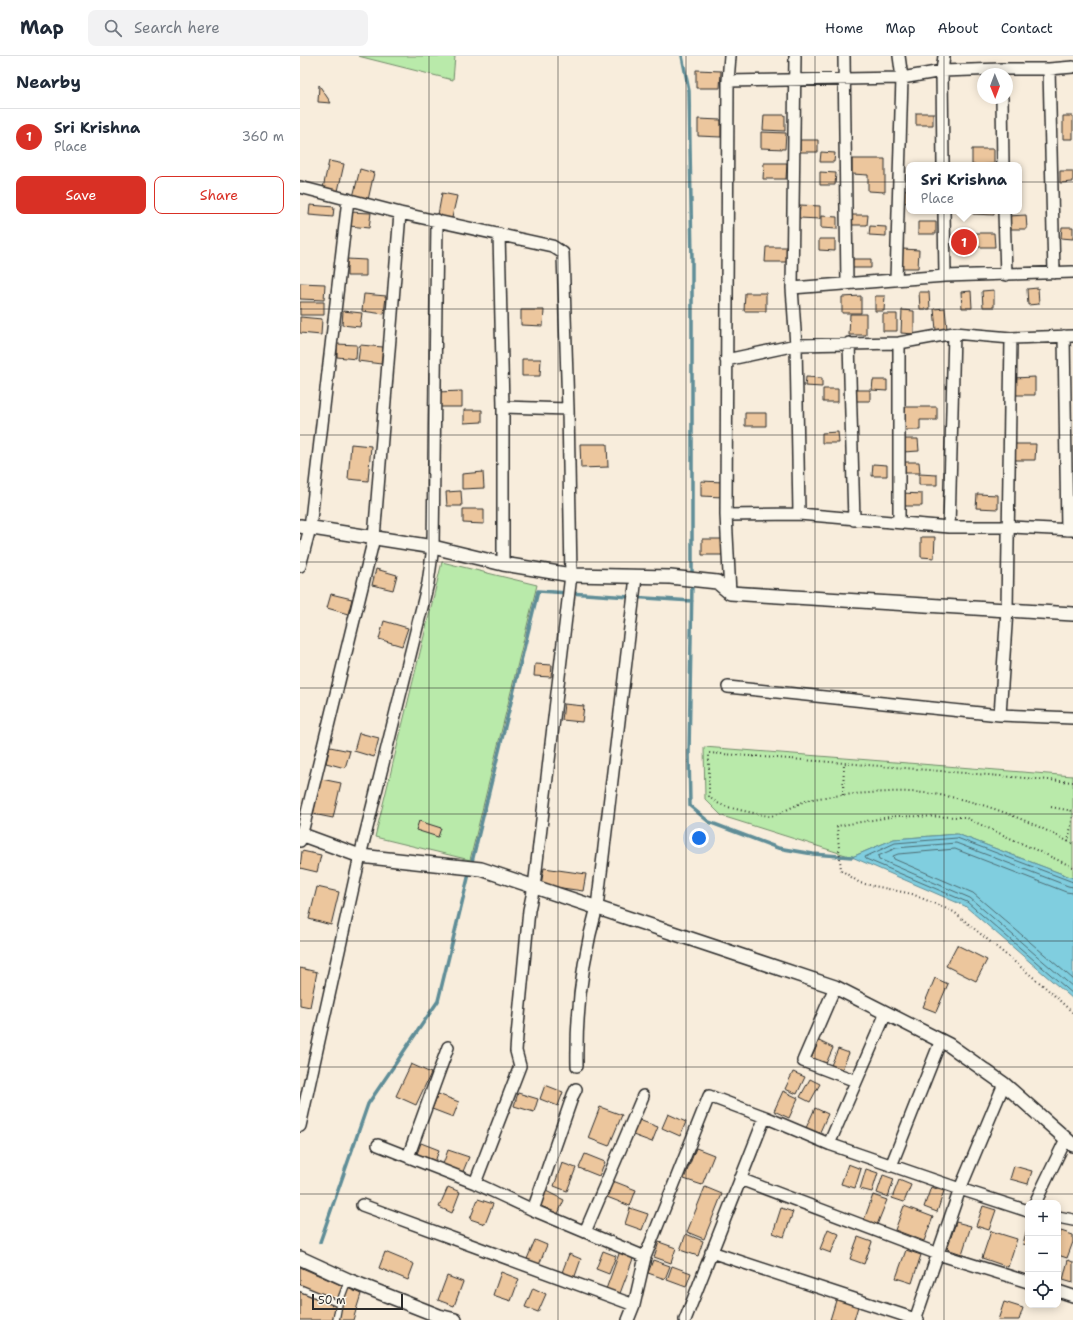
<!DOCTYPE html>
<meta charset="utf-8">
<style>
:root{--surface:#fff;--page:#f2f2f3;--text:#1f2937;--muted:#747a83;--line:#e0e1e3;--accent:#d93025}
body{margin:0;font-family:"Shantell Sans",sans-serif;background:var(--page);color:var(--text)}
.controls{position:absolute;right:12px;bottom:12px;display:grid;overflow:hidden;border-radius:8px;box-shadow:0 2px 10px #0003}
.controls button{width:36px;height:36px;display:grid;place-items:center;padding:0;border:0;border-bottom:1px solid var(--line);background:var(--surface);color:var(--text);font:20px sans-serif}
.compass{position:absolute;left:677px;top:12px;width:36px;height:36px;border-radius:50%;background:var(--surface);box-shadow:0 2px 10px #0003;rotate:179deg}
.scale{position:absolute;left:12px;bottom:10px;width:91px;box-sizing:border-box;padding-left:4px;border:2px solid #2b2b2b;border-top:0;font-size:11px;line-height:14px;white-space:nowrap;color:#2b2b2b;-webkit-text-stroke:3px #fbf7ec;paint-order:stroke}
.you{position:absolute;left:399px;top:782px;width:14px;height:14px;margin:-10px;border:3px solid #fff;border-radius:50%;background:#1a73e8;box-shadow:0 0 0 6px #1a73e833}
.badge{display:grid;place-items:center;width:26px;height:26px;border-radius:50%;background:var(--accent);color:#fff;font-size:13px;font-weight:700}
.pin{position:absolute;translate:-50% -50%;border:2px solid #fff;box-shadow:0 1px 4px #0006}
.popup{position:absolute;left:606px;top:106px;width:116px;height:52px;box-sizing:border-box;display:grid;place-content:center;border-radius:8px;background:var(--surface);filter:drop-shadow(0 1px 3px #0005);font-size:13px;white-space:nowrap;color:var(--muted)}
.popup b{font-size:15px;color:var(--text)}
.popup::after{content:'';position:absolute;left:50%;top:100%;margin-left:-8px;border:8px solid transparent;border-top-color:var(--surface)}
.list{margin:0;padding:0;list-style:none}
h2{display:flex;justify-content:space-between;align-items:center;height:52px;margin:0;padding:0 16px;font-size:17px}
h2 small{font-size:13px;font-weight:400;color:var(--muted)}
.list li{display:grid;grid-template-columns:26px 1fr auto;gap:12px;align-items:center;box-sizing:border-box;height:56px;padding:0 16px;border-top:1px solid var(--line)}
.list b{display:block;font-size:15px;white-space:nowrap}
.list p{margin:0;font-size:13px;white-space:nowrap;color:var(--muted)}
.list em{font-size:13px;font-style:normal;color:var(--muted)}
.actions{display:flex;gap:8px;padding:12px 16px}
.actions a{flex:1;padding:9px 0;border:1px solid var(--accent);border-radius:8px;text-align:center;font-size:14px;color:var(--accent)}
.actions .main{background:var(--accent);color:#fff}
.icon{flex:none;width:22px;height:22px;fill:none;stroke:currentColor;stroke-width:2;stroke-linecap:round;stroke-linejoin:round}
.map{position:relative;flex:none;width:773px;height:1264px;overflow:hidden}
header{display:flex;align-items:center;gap:24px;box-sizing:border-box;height:56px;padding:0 20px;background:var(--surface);border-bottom:1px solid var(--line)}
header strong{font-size:19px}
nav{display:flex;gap:22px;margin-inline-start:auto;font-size:14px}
.search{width:280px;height:36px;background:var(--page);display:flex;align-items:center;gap:10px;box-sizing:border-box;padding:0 14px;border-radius:8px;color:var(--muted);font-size:15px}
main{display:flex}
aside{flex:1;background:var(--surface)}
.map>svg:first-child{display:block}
.green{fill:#b9eaaa;stroke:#728a6a}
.water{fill:#80cedf;stroke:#5e8d97}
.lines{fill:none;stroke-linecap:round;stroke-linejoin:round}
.shore{stroke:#4d6c73;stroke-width:1}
.stream{stroke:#5e8d97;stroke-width:3.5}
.building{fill:#ecc69d;stroke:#2b2b2b}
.service-casing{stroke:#2b2b2b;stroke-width:8}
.minor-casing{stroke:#2b2b2b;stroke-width:14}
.tertiary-casing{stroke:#2b2b2b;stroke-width:16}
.path{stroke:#2b2b2b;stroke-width:2;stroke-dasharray:1 3;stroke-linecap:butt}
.service{stroke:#fbf7ec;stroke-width:5.5}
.minor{stroke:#fbf7ec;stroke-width:11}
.tertiary{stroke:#fbf7ec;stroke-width:13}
.grid{fill:none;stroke:#2b2b2b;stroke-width:1;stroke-opacity:0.55}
</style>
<header>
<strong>Map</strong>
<div class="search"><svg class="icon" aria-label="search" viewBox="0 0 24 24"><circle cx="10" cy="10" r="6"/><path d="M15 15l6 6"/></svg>Search here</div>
<nav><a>Home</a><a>Map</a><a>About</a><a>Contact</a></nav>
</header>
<main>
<aside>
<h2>Nearby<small></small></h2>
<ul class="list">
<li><span class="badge">1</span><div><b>Sri Krishna</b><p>Place</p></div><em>360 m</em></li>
</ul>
<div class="actions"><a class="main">Save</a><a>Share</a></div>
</aside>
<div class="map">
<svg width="773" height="1264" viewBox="0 0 773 1264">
<rect width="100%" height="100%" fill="#f8eddc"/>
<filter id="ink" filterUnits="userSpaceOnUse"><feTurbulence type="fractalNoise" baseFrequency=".025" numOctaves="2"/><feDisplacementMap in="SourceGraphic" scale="8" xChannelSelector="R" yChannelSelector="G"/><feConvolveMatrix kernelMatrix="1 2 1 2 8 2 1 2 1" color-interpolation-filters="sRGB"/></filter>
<g filter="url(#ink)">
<path class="green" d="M58,0H155L153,24Z
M142,506L237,529L170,804L75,781Z
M404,691L773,720V822L657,778L594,783L552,801L422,760L405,743Z"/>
<path class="water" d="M657,778L773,822V943L665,850L552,801L594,783Z"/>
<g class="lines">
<path class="shore" d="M773,826L657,782L595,787L565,801L566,803L667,846L773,938
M773,831L768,830L656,787L596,792L578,800L579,803L670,842L773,931
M773,837L766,836L655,793L598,798L593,800L594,803L673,837L773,923"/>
<path class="stream" d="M382,0L389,35L392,204V520
M392,526L389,696L390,750L409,766L478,792L513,798L552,801
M20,1186L68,1048L138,945L238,535L392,545"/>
</g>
<path class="building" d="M396,14L421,15L420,32H396Z
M19,29L31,47L18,46Z
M616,57H633V69H616Z
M464,59H485V75L463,74Z
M763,60H773V83H763Z
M398,63L421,64V81L398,80Z
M461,76L486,77L485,93L461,92Z
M500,84H518V96H500Z
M672,93H694V108L672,109Z
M521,96L535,97L534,106H520Z
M552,103H585V136L568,135V119L552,118Z
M29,105L44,108L38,135L23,132Z
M464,107H487L486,123H463Z
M60,113L74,117L68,144L53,141Z
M760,115H773V126L760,127Z
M520,116L536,117L535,129H520Z
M599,133L609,134V147L599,146Z
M142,137L157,140L151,166L137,164Z
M10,149L34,151L33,161L9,159Z
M500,149L520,150V163L499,162Z
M674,155H694V159L673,158Z
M50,156L71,157L69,172L49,170Z
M552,159H568L567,169H552Z
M726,159L727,173H709L708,160Z
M521,160L537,161V173L521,172Z
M618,166H636V178H618Z
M570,170L586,171V180L569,179Z
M762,171H773V183L761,182Z
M674,177H694L695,191H675Z
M658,180H671V192H657Z
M519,183H535V195L519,194Z
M466,191H488L487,206H465Z
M603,193L619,194L618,212H602Z
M47,203L66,204V220H47Z
M553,203H571V212H552Z
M0,227L25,228L24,244L0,243Z
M738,232L739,248L728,249L727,233Z
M694,234V251H683L682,235Z
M671,235L672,252H662L661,236Z
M619,236H629L630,253H620Z
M445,237H466V255H444Z
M64,238L86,240L84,258L62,255Z
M561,240V257H542V241Z
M575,240H585L584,255H575Z
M0,246H24V259H0Z
M645,252L647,273L636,274L634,253Z
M221,254H244L243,270L221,269Z
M602,254L614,255V278L601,277Z
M43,255L62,257L60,271L42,269Z
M550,258H566V279H549Z
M583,258H597V275H583Z
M0,261L22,263L21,279L0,277Z
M37,288L57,289L56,303L37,301Z
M60,289L83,291L81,308L58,305Z
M222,303H241L240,320H222Z
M506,321L522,322V331L505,330Z
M735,321V339H713V322Z
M573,324H587V335L572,334Z
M523,333H538V346H523Z
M554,334H570V345H554Z
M162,335V351H137V336Z
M604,351H637V364H620V374H605Z
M164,354H182V366L164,367Z
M445,357H466V370H445Z
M538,376L539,387H522V377Z
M602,383H618L619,395L603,396Z
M51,388L71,390L68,425L48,423Z
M280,388H307L308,411L281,412Z
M713,388H736L735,404H713Z
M603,406H619L620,417H603Z
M573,408L587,409V420H572Z
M183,416L184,432L162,433V418Z
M619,418L637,419V429H619Z
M401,425L423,426V441L401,440Z
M161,435L162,450H147L146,436Z
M603,437L622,438V450H603Z
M677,438L698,439V453L676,452Z
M163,453H184V468L163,467Z
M621,481H635L634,502L621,501Z
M402,483H424V499H402Z
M76,513L97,519L93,534L72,529Z
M31,538L52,543L48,558L27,552Z
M84,565L108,572L102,590L79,583Z
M235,608L252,609L251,621L234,620Z
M264,648L284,650L282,666L262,664Z
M59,677L79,682L74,701L54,695Z
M30,691L50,695L45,712L26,707Z
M21,723L41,727L33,762L13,758Z
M119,765L141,772L138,781L116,774Z
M2,795L21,799L17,816L0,812Z
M244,812L286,818L283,835L241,829Z
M17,831L39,836L31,869L9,863Z
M657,889L687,904L676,925L646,910Z
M0,912L17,916L10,951L0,949Z
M635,922L648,928L636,956L623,951Z
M519,985L533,992L524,1012L510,1005Z
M538,993L549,997L540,1018L529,1014Z
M111,1008L131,1017L116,1049L96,1040Z
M493,1016L505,1021L497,1038L485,1033Z
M510,1023L520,1028L510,1046L500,1041Z
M245,1029L263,1036L258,1050L240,1043Z
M483,1035L498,1042L489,1062L474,1055Z
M218,1037L238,1043L234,1056L214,1050Z
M138,1038L159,1046L153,1061L132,1053Z
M300,1051L322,1059L309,1090L288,1082Z
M515,1052L528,1058L519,1078L506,1072Z
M368,1058L386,1066L380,1080L362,1072Z
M339,1064L358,1071L352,1086L333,1079Z
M121,1087L139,1094L134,1109L115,1103Z
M396,1092L414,1099L402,1129L384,1123Z
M148,1094L169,1101L162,1118L142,1111Z
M285,1098L305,1106L299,1120L279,1112Z
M262,1107L276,1112L267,1135L254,1130Z
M548,1108L561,1113L555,1132L541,1128Z
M714,1110L732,1115L728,1128L710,1123Z
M566,1113L578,1117L572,1136L560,1133Z
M583,1119L594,1123L588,1141L577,1137Z
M599,1124L611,1129L604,1146L592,1142Z
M313,1125L336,1134L330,1150L307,1141Z
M148,1131L160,1136L152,1157L139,1151Z
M405,1131L422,1138L404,1183L387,1176Z
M631,1131L644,1135L637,1156L624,1151Z
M244,1134L264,1144L258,1158L237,1148Z
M573,1139L587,1144L577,1169L564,1164Z
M178,1143L193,1148L185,1168L170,1163Z
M604,1150L633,1161L624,1185L595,1174Z
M683,1150L696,1154L689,1174L676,1170Z
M330,1152L348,1158L342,1174L325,1168Z
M481,1152L493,1156L484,1181L473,1177Z
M656,1166L671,1170L662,1198L647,1193Z
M728,1168V1189L723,1188Z
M528,1173L539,1178L531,1197L520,1193Z
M691,1175L717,1183L708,1211L682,1202Z
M761,1175L773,1179V1186L767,1202L758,1199V1183Z
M386,1178L403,1185L398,1200L380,1194Z
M558,1181L572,1186L564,1208L550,1203Z
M235,1184L247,1189L239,1209L227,1203Z
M359,1186L376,1192L371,1207L354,1201Z
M606,1194L621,1199L612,1227L596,1222Z
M303,1195L316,1200L309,1218L296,1213Z
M320,1195L334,1200L319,1240L305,1236Z
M85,1196L114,1208L108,1224L79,1212Z
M269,1198L281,1203L274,1223L261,1219Z
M353,1204L370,1210L365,1223L348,1217Z
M768,1204L773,1206V1227L763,1224Z
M372,1210L391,1217L386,1231L367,1224Z
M0,1211L61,1238L53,1264H0Z
M201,1216L219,1223L211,1245L193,1239Z
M147,1220L163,1226L154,1250L138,1244Z
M233,1232L246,1238L238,1256L225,1251Z
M537,1241L559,1247L554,1264H530Z
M704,1246L723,1252L719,1264H698Z"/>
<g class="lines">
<defs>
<path id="service" d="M0,1232L39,1248L48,1224
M36,1264L39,1248"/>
<path id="minor" d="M430,0L428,25L426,459L430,537
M495,0L492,232L496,289L499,458
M544,0L547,228
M749,13L754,217
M428,25L602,22L642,15L644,0
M702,42L703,109
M643,109L642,15L701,13H749L773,11
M0,131L100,157L252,190L263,197L268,353L271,519L234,831L229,854L217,980L216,995L220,1010L175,1127
M644,155L645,220
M704,155L706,219
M199,178L203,351V508
M596,224L602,22L599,0
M492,232L645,220L773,216
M764,280L767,474
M549,287L554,464
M426,304L496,289L599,287L654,277L711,282L773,280
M203,351L268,353
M426,459L499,458L649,471H709L773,474
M599,466V287
M649,471L654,277
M0,510L10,472L48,143
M428,631L700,659L773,662
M700,659L707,554L711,282
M0,785L74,482L100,157
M535,931L503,1005L556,1025
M277,1010C276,956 282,903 297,851L336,521
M0,1070L60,800L128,527L133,491L137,164
M529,1088L586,957
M78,1089L175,1127L233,1154L345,1201
M108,1101L148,991
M591,1110L641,984
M440,1123L638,1198L728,1226
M735,1147L766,1083
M62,1149L334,1249
M233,1154L273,1039L276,1033
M758,1161L773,1164
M285,1176L343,1040
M411,1196L618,1264
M758,1235L773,1240
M328,1264L334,1249L345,1201L409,1040L465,1061L529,1088L660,1133L728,1155
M385,1264L465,1061
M615,1264L660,1133L704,1028"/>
<path id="tertiary" d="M0,470L133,491L203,508L271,519L370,521L417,526L430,537L773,558
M0,778L60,800L181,813L535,931L649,989L704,1028L773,1089
M0,1202L48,1224L139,1260L155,1264"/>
</defs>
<use href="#service" class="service-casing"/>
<use href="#minor" class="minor-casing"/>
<use href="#tertiary" class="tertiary-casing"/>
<path class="path" d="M773,726L544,707L409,697V741C413,744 417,747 422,749C428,752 462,759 469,760C478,760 498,747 508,744C531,739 565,737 589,736C654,733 717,758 773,788
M543,739L544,707
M751,751L773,755
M768,786L773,759
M773,811L664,761L596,760L537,770L541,814L560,827L612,838L654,856L745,931L773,957"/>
<use href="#service" class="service"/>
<use href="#minor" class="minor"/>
<use href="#tertiary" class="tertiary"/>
</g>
</g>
<path class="grid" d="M129,0V1264M258,0V1264M386,0V1264M515,0V1264M644,0V1264M0,126H773M0,253H773M0,379H773M0,506H773M0,632H773M0,758H773M0,885H773M0,1011H773M0,1138H773"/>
</svg>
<div class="controls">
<button>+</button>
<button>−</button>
<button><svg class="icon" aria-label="locate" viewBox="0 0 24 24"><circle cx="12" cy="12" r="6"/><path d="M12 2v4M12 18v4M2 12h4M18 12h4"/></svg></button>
</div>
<svg class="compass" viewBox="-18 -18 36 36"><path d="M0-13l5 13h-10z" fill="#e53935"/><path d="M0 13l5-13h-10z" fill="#747a83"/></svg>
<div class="scale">50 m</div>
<div class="you"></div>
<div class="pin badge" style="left:664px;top:186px">1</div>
<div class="popup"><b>Sri Krishna</b>Place</div>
</div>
</main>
